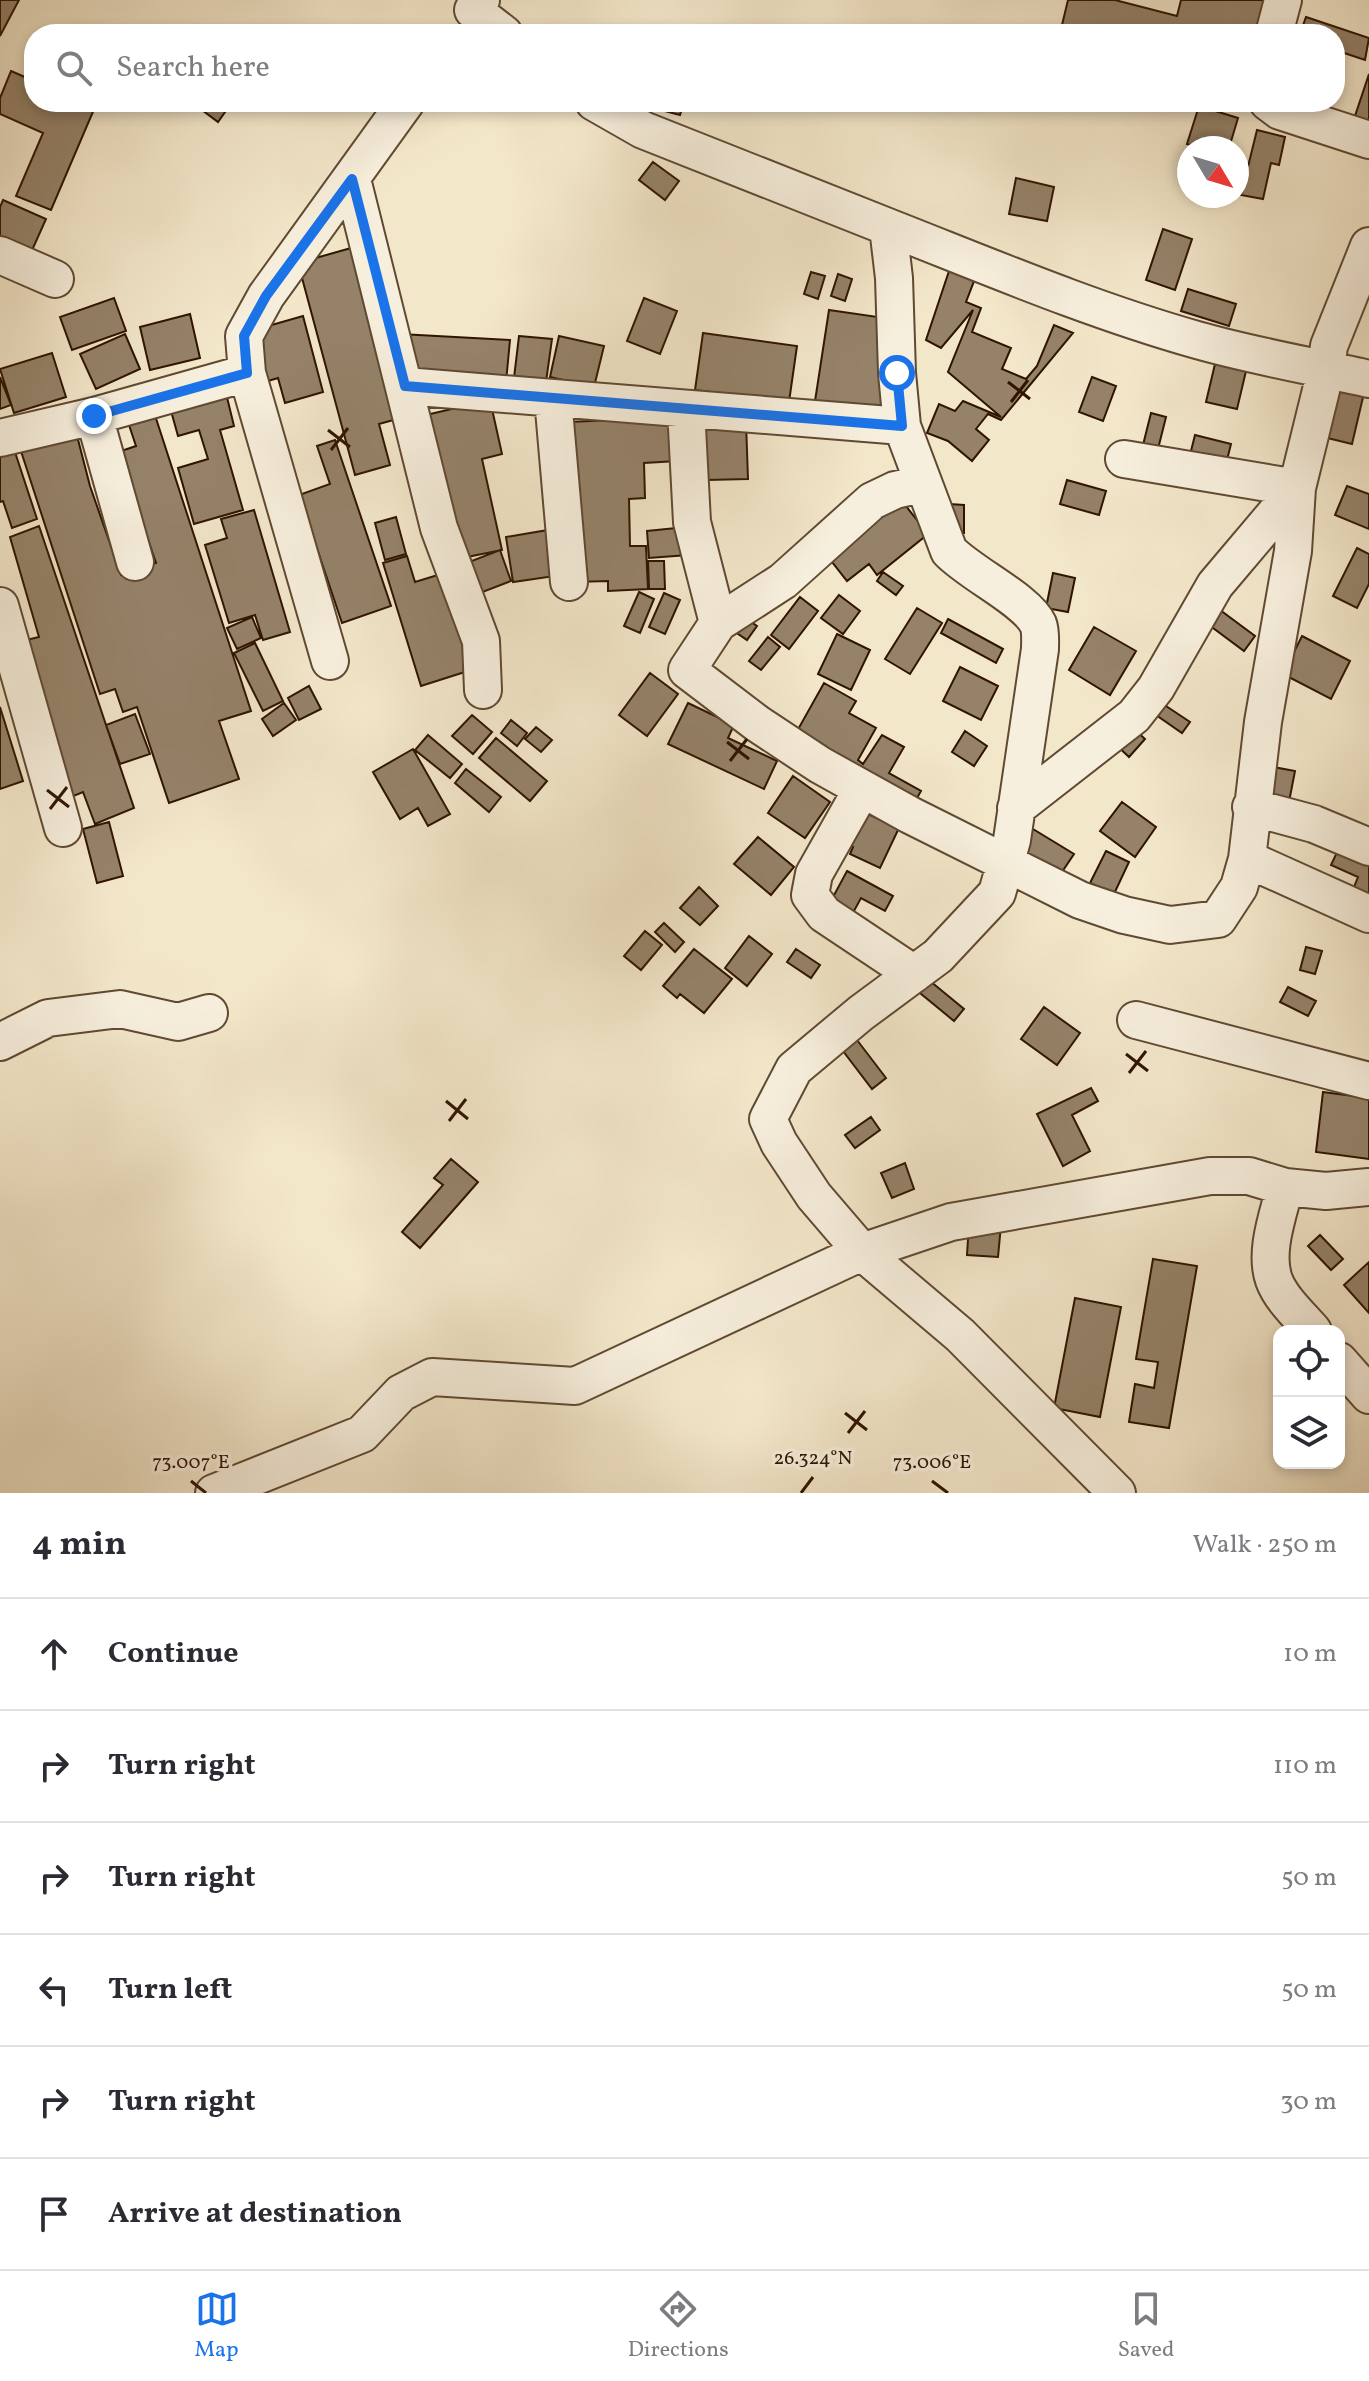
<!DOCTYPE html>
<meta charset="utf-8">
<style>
:root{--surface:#fff;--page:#f7f7f7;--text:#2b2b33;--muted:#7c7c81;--line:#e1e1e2;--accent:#1a73e8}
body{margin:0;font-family:Vollkorn,serif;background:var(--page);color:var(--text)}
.controls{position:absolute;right:24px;bottom:24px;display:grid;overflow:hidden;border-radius:16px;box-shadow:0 4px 12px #0003}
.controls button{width:72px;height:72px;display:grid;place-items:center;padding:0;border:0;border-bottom:2px solid var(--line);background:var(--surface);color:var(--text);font:40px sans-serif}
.compass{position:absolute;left:1177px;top:136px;width:72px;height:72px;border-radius:50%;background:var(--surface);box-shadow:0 4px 12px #0003;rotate:128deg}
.stop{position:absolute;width:24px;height:24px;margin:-18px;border:6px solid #1a73e8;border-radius:50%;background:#fff}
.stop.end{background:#1a73e8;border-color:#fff;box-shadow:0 2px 8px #0008}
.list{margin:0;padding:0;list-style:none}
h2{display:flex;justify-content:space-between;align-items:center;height:104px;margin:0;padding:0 32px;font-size:34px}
h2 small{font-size:26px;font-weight:400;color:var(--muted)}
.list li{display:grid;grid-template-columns:52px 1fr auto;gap:24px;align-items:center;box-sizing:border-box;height:112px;padding:0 32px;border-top:2px solid var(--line)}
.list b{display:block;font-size:30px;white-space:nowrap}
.list em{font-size:26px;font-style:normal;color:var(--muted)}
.icon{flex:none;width:44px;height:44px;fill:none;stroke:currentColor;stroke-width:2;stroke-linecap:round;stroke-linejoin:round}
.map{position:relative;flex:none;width:1369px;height:1493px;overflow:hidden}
.search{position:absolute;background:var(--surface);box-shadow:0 4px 12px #0003;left:24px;right:24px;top:24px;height:88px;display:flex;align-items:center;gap:20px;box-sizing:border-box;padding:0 28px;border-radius:32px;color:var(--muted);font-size:30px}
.sheet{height:776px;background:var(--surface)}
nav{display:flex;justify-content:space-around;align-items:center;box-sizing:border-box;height:112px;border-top:2px solid var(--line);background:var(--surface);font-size:22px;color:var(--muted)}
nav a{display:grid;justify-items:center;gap:4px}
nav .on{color:var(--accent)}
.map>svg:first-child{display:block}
.building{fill:#958269;stroke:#2f1400;stroke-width:2}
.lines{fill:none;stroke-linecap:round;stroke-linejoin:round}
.minor-casing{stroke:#604932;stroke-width:40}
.minor{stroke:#f7efdd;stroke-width:36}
.route{stroke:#1a73e8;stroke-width:10}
.ticks{fill:none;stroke:#2f1400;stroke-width:3}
.ticks-label{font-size:20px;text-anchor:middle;fill:#2f1400;stroke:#f7efdd;stroke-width:7;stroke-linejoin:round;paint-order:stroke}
</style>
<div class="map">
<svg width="1369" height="1493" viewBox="0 0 1369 1493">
<rect width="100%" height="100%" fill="#f3e7ca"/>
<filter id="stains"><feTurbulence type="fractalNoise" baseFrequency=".0025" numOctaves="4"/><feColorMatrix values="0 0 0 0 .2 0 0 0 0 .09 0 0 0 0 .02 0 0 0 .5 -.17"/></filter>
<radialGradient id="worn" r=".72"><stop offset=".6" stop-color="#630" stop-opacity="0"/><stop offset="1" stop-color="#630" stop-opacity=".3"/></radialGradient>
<path class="building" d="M0,0H19L0,36Z
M1068,0H1115L1177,16L1181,0H1273L1264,34H1099L1062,25Z
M1306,17L1369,38L1365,60L1335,50V34H1300Z
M11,71L34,81V102H83L95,107L51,210L16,196L43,133L0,114V98Z
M1369,74V131L1352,125Z
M208,102H232L218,122L202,110Z
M664,102H684L680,115L661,110Z
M1199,106L1238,118L1229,148H1202L1187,144Z
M1257,130L1285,137L1279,165L1271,163L1263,199L1241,195Z
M653,162L679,181L665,200L639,180Z
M1016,178L1054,187L1047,221L1009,214Z
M3,200L46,219L29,257L0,243V207Z
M1163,229L1192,239L1175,290L1146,280Z
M351,248L397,419L379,424L390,465L355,475L298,263Z
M951,265L976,276L966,302L981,308L972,332L1011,348L1002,369L1026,379L1037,366L1054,325L1073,333L1001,420L988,414L976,429L989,440L972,461L948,441L927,433L939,404L955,411L963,401L1001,417L948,372L973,310L941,348L926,340Z
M811,272L825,276L818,299L804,294Z
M838,274L852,279L845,301L831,296Z
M1188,289L1236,304L1229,326L1181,311Z
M114,298L126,331L72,350L60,317Z
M644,298L677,311L660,354L627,341Z
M829,310L885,318L890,407L815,401Z
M190,314L200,358L150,370L140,327Z
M303,316L323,392L285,403L278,378L268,381L254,330Z
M703,333L797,346L789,402L695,390Z
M125,334L140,369L96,389L80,354Z
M400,334L510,340L506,382L408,374Z
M519,336L552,339L546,382L514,378Z
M559,336L604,346L594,387L550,377Z
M52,353L66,397L14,413L0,369Z
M1215,364L1246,371L1237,409L1206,402Z
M0,377L11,405L0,409Z
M1092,377L1116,386L1103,421L1079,412Z
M1327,384L1364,393L1352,444L1315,435Z
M224,385L234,426L220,430L243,510L194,524L178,468L208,459L199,430L178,436L168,400Z
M490,400L502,454L482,459L502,550L457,559L426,415Z
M152,406L251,711L219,721L239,779L169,803L137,707L123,712L115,689L100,694L18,442L75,428L90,486L121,575L156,563L131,490L115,453L136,446L125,413Z
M1151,413L1166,417L1156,457L1141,453Z
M675,417L677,461L644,463L645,498L629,499L630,546H646L648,589L608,591V581L575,582L569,422Z
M746,422L748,479L707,480L705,423Z
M1195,435L1231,444L1224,472L1188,463Z
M335,440L391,606L342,623L299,495L330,484L317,446Z
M12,443L37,519L12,528L3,501L0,502V447Z
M1067,480L1106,491L1099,515L1060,504Z
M1347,486L1369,494V529L1335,515Z
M898,496L928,534L877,575L869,564L847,581L825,553Z
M949,504L964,505V533H948Z
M254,510L290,632L263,640L255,615L229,623L205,545L227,538L221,519Z
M396,517L406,554L385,560L375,523Z
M39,526L134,808L95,824L83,792L71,797L14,643L39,637L10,537Z
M686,527L688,555L649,558L647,531Z
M548,530L555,576L513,582L506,537Z
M1357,548L1369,554V584L1357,608L1333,596Z
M500,550L511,581L480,593L469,562Z
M407,556L415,582L441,574L471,670L421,686L383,563Z
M648,561H664L665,589H649Z
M883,572L903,586L896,595L877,581Z
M1053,573L1075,578L1068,612L1046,608Z
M639,592L654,599L640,633L624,626Z
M664,593L680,600L665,634L649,627Z
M839,595L860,611L843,634L821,618Z
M800,597L818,611L789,649L771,635Z
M1212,604L1255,636L1244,651L1201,619Z
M917,608L942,623L910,674L885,659Z
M741,615L757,626L747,640L731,629Z
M252,617L261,638L237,649L227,628Z
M948,619L1003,649L996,663L941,633Z
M1094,627L1136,651L1110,695L1069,670Z
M837,634L870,650L851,690L818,674Z
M1302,636L1350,661L1331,699L1283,674Z
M768,637L780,647L761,670L749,661Z
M255,643L283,701L263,711L234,653Z
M960,667L998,686L981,720L943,701Z
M650,673L678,694L647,736L619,715Z
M824,683L856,701L849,713L876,728L858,760L863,764L882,735L904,747L889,773L921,791L912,807L792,740Z
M309,686L321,709L299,720L288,698Z
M284,703L296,720L273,736L262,719Z
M688,703L734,725L728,738L777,761L764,789L668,744Z
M1163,704L1190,722L1182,733L1156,715Z
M0,707L23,781L0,789Z
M135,714L150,754L120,764L106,725Z
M472,715L492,732L473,754L452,736Z
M511,720L527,733L517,746L501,733Z
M1129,724L1145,739L1129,757L1113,742Z
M536,727L552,740L541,752L525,739Z
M965,731L987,746L974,766L952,752Z
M428,735L462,764L450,778L415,750Z
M496,738L547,781L530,801L479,758Z
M413,749L450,814L428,826L418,808L400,819L373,772Z
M1268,766L1295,771L1288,807L1261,802Z
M466,769L501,797L489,812L455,783Z
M793,776L830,802L805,838L768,813Z
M1122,802L1156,827L1135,857L1100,831Z
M855,808L899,828L880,868L850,854L853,847L840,841Z
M109,822L123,876L97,883L83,829Z
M1033,829L1074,854L1058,878L1018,853Z
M758,837L794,867L771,895L734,864Z
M1339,848L1369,861V899L1352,892L1358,877L1331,865Z
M1106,851L1129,862L1114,894L1090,883Z
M847,871L893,896L885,911L861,898L848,922L826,910Z
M699,887L718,906L700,925L680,908Z
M664,923L684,942L675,952L655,932Z
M645,931L662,945L641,970L624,956Z
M749,936L772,954L747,986L725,968Z
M1306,947L1322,951L1315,974L1300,970Z
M694,949L732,979L704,1013L680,994L677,998L663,986Z
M796,949L820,965L811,978L787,962Z
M930,981L964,1009L954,1021L920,993Z
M1288,987L1316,1001L1308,1016L1280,1002Z
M1044,1007L1080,1033L1057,1065L1021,1039Z
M857,1040L886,1078L872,1089L843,1051Z
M1091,1088L1098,1101L1072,1115L1090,1151L1063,1166L1037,1114Z
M1323,1092L1369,1098V1159L1316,1152Z
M871,1117L880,1130L855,1148L845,1135Z
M451,1159L478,1182L420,1248L402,1232L443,1185L434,1178Z
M905,1163L914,1189L892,1198L881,1173Z
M969,1223L1001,1225L998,1257L967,1255Z
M1320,1235L1343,1259L1331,1270L1308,1246Z
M1153,1259L1197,1266L1169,1428L1129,1422L1135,1384L1154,1388L1158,1362L1136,1359Z
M1369,1262V1313L1344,1285Z
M1075,1298L1121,1307L1100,1417L1054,1408Z"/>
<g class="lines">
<defs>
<path id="minor" d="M481,0L473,10L504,34
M1274,34L1283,0
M594,102L643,130L888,227L894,278L897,373L902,426L949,551C971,574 1027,600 1038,624C1041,631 1040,641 1040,649L1012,840L997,893L938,956L861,1013L794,1069L768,1119L779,1143L814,1196L862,1252L960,1335L1117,1493
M1268,102L1280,111L1369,140
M352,179L439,528L481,641L483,690
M888,227C990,267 1091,310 1197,340C1253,356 1312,366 1369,379
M0,255L55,279
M405,386L902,426
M553,398L569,582
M686,409L692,522L718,623
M94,416L135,562
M0,438L94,416L247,373
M922,484L895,490L872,501L783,581L718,623L687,670L758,724L820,765L910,815L1080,900L1124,915L1170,925L1218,919L1239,887L1247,859L1263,722L1293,551L1297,488L1124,459
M0,606L63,828
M330,661L247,373L244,336L266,296L406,102
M862,789L814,874L810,895L824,914L914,974
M1251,807L1314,824L1369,847
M1016,808L1134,716L1156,688L1215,585L1297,488L1326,370L1329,346L1369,246
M1247,859L1369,914
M1136,1020L1369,1081
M0,1042L48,1018L120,1009L178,1022L209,1013
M1285,1187C1278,1215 1264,1252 1274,1280C1281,1299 1300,1316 1313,1331
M1339,1361L1369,1395
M214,1493L362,1434L401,1393L432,1377L575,1386L862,1252L951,1222L1210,1176H1249L1285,1187L1326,1191L1369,1187"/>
</defs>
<use href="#minor" class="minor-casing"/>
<use href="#minor" class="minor"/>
</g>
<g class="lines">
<path class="route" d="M94,416L247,373L244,336L266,296L352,179L405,386L902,426L897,373"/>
</g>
<path class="ticks" d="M1008,382L1030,399M1011,402L1028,380M328,430L350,447M331,450L348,428M727,742L749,759M730,761L747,739M47,790L69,807M50,809L67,787M1126,1054L1148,1071M1129,1073L1146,1051M446,1101L468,1119M449,1121L466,1099M845,1413L867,1430M848,1433L865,1411M191,1481L206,1493M932,1481L948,1493M801,1493L813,1477"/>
<g class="ticks-label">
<text x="813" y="1464">26.324°N</text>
<text x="191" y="1468">73.007°E</text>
<text x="932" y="1468">73.006°E</text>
</g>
<rect width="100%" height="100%" filter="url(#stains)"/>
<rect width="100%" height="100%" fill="url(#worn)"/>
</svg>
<div class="controls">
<button><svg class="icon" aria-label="locate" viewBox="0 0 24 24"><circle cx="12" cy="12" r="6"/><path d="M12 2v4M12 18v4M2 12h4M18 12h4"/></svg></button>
<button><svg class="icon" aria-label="layers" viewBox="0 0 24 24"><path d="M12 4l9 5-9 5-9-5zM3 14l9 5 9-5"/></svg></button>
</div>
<svg class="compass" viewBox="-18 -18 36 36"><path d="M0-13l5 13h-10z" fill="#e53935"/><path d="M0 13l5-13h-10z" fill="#7c7c81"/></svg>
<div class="stop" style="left:897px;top:373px"></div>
<div class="stop end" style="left:94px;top:416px"></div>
<div class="search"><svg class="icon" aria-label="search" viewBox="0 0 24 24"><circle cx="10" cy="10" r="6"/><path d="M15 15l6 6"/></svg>Search here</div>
</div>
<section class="sheet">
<h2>4 min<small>Walk · 250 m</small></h2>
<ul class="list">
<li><svg class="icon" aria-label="ahead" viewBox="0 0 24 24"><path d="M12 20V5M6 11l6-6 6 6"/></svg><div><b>Continue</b></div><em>10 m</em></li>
<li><svg class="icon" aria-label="right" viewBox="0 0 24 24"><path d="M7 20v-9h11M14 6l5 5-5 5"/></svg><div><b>Turn right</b></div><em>110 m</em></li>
<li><svg class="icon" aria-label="right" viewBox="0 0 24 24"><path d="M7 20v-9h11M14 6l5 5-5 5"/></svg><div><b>Turn right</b></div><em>50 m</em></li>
<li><svg class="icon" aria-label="left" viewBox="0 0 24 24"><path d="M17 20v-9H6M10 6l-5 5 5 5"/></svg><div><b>Turn left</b></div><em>50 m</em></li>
<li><svg class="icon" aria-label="right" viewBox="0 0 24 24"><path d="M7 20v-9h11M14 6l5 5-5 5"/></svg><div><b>Turn right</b></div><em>30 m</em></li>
<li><svg class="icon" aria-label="arrive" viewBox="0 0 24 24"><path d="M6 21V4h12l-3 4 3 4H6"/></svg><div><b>Arrive at destination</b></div></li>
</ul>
</section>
<nav>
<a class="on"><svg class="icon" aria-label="map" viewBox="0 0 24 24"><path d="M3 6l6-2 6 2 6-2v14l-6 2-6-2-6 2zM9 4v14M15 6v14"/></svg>Map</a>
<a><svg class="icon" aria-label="directions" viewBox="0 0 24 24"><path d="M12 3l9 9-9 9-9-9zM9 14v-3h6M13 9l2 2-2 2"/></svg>Directions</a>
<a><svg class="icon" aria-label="saved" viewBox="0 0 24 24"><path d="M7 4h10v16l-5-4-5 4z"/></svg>Saved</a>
</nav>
